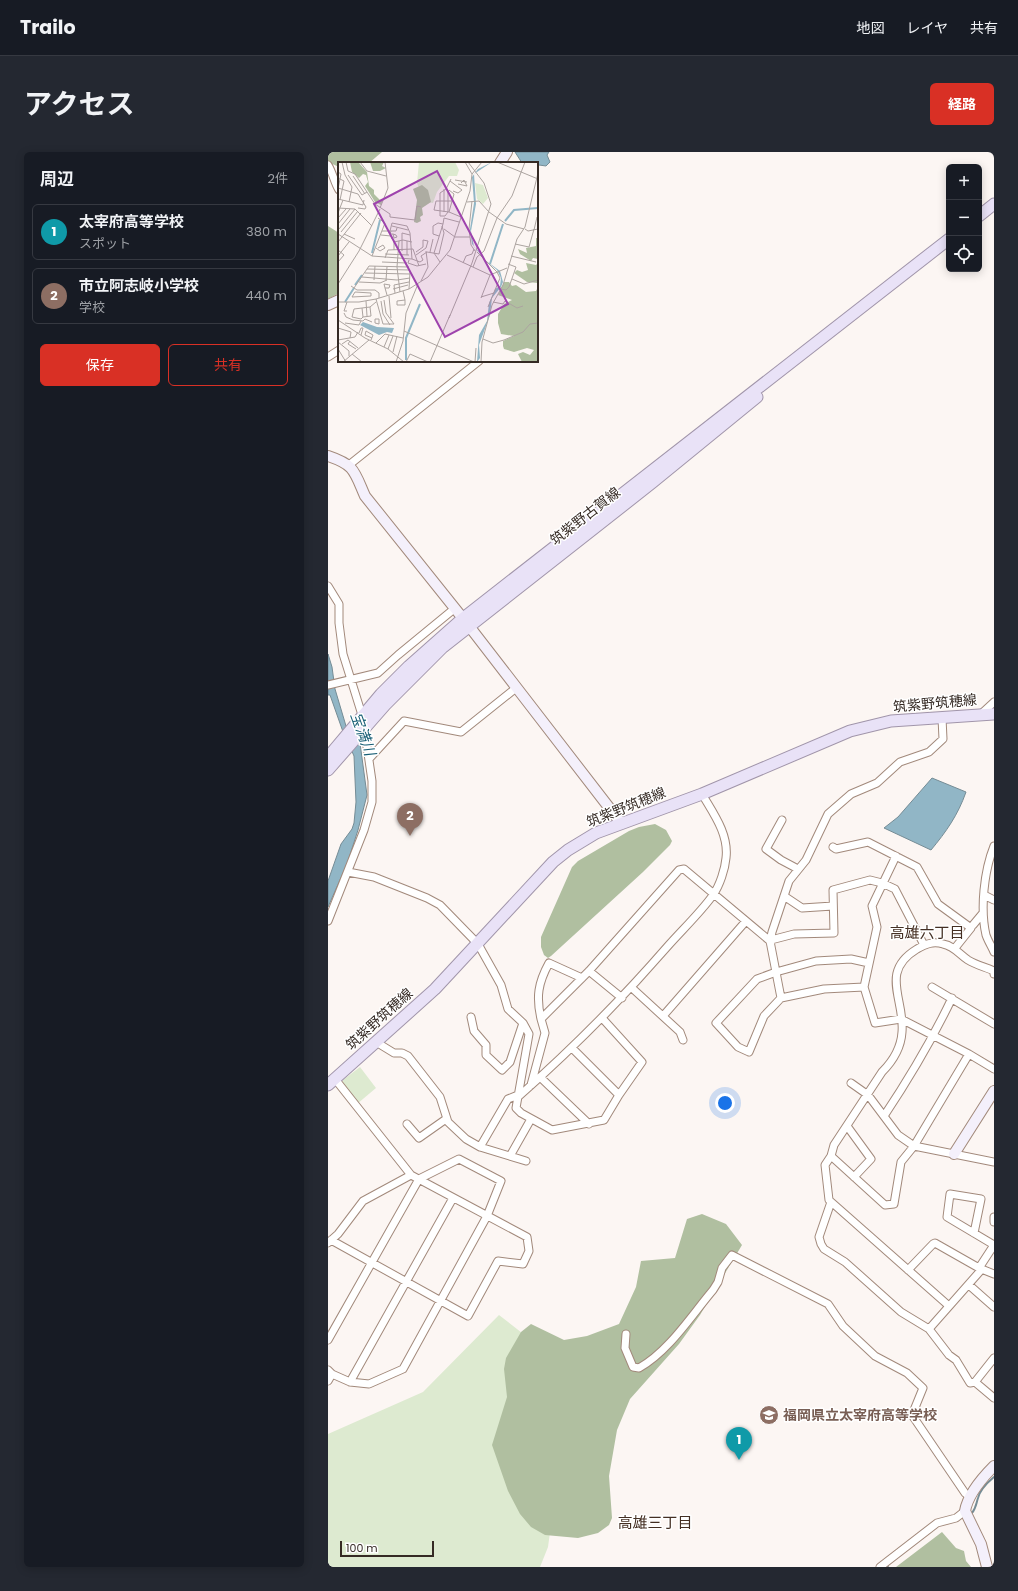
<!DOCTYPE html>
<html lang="ja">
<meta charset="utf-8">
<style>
:root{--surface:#171b24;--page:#242831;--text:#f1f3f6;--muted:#9ea1a6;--line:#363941;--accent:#d93025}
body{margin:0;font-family:Poppins,"Noto Sans JP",sans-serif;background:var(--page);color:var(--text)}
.controls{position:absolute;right:12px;top:12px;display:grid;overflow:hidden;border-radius:6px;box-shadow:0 2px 10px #0003}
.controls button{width:36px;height:36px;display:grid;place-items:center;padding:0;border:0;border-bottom:1px solid var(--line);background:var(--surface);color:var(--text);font:20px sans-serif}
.scale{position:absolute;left:12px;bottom:10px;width:94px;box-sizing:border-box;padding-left:4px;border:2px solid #352a24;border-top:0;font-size:11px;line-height:14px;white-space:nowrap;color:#352a24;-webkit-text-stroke:3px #fff;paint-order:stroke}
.you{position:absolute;left:397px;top:951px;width:14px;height:14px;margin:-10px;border:3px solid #fff;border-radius:50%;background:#1a73e8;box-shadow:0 0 0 6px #1a73e833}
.badge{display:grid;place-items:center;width:26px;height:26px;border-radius:50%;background:var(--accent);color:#fff;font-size:13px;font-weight:700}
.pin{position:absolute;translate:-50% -33px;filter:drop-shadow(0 1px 2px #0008)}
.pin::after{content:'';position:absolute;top:21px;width:14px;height:12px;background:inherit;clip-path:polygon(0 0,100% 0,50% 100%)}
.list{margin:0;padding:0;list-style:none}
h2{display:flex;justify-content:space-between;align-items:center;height:52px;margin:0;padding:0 16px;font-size:17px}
h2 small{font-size:13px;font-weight:400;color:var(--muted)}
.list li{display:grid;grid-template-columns:26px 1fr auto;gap:12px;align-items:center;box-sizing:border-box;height:56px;margin:0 8px 8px;padding:0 8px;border:1px solid var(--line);border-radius:6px}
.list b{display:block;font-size:15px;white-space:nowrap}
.list p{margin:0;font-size:13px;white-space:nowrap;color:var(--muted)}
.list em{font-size:13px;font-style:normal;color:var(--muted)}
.actions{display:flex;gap:8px;padding:12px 16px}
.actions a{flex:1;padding:9px 0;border:1px solid var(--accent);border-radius:6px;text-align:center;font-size:14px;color:var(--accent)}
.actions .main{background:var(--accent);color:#fff}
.icon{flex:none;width:22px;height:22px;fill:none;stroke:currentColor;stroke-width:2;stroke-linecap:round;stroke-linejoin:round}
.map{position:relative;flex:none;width:666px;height:1415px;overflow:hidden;border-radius:6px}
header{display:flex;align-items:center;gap:24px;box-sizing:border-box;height:56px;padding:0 20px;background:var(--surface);border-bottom:1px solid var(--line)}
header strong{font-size:19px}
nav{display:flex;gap:22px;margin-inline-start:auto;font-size:14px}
.intro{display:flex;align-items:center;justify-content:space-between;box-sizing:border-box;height:96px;padding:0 24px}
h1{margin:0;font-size:28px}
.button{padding:10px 18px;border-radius:6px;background:var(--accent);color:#fff;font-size:14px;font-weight:700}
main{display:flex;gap:24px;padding:0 24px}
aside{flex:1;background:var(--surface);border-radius:6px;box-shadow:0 2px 10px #0003}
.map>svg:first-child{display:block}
.green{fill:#ddead0}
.forest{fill:#b0bfa0}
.water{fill:#91b6c6;stroke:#758c95}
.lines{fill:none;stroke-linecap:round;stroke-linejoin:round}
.stream{stroke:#758c95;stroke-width:2}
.street-casing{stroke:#a2897b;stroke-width:9}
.secondary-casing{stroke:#a2897b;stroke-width:12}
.primary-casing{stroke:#a195aa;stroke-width:13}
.street{stroke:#fff;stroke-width:7}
.secondary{stroke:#f4f0fb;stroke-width:10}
.primary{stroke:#e9e2f7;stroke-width:11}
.labels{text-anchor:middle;stroke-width:3;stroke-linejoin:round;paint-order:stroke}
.street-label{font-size:14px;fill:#352a24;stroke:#fff}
.education-label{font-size:14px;font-weight:bold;fill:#785e54;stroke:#fff;text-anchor:start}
.water-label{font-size:15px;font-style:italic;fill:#175e75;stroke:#fff}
.neighbourhood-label{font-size:15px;fill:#442f23;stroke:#fff}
.inset-river{fill:none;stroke:#91b6c6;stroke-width:2}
.inset-road{fill:none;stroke:#aca4a0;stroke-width:1}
.view{fill:#9e43ad;fill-opacity:0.15;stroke:#9e43ad;stroke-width:2}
.inset-edge{fill:none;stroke:#352a24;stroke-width:2}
</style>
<header>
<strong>Trailo</strong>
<nav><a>地図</a><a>レイヤ</a><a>共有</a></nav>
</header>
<div class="intro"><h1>アクセス</h1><a class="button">経路</a></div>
<main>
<aside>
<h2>周辺<small>2件</small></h2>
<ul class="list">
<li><span class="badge" style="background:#0f9aa8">1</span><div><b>太宰府高等学校</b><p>スポット</p></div><em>380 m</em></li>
<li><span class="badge" style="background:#8d6e63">2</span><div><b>市立阿志岐小学校</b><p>学校</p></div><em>440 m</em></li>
</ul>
<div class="actions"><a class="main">保存</a><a>共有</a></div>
</aside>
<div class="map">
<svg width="666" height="1415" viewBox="0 0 666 1415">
<rect width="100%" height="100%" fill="#fcf6f3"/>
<path class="green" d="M32,915L48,936L29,952L14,934L15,928Z
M171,1163L244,1220L220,1395L212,1415H0V1282L95,1240Z"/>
<path class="forest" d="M0,0H54L41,11H11V15L0,10Z
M0,74L11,81V141L0,147Z
M327,672L338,678L344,689L342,693L315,720L223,804L220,806L216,803L213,795V785L244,715L250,709L301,679L311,675Z
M374,1062L398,1072L414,1093L372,1163L351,1192L302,1247L289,1278L281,1324L284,1366L281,1373L270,1381L250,1386L217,1383L203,1375L192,1362L180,1339L164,1293L179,1245L176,1217L178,1206L193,1180L203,1172L236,1188L259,1184L291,1172L308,1135L313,1109L347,1106L359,1067Z
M614,1380L628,1396L636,1399L638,1409L643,1415H568Z"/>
<path class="water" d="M187,0H221L219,3L222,10L218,14L211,13L209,16V11H194Z
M0,502L4,515L7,537L18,574L32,591L39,643L30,678L19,712L0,755V729L13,692L24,677L26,671L28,650L26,604L14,577L2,543H0Z
M604,626L638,640C630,663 618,680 603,698L556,676L570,665Z"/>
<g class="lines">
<path class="stream" d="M644,1361C648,1356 648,1352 650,1346C652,1338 660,1330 666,1325
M559,1415H560"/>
<defs>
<path id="street" d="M0,13C5,21 6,30 11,38
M0,205L11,198
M21,313L151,209
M0,434L11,452V471L15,502L34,563
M0,533L50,521L70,503L126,457
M653,562L666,550
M41,607L76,569L133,580L188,536
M454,668L438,697L453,708L470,717
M666,694C656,719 652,757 658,783C660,789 664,795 666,800
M505,695L508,697L540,690L589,715L610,752L643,776L627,796
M568,704L544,754L549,775L536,835L547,871L573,867L641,902L666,917
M20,720L46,725L99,746L112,753L150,792L173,833L180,857L195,871L201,882L188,956L193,961L224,978L276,968L291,943L314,910L274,866
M656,743L666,748
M456,744L474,756L505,754
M0,769L36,678L44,650V629L38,588L34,578
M645,773L655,761
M443,788L466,782L506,781L505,738L542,728L554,731L567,737L596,793
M261,819L294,846
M536,835L496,837L453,846L436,864L421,900L410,895L388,871L429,827L448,820L488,809L523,807L541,811
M604,835L666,872
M304,836L352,880L355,888
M453,846L442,789L444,780L461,729L478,708L500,662L523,642L549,631L572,610L601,600L615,587L614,566
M335,864L418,769
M143,865L146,879L158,893V903L174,918L182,910L195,871
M213,867C208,845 210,831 221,811L254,826
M48,890L66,901H74L80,904L112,945L120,970L138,987L152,995L180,947L190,943
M244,896L291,943
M212,925L261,972
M523,931L540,943L570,983L586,994L666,1010
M203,933L217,881L213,867L261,819L351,718L356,717L442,789
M190,945C243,898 293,848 339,795C354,778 373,760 385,743C392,733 397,717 398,706C401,682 385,661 374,642
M556,964C582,925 604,888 624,846
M79,972L91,986L118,967
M519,974L543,1007L526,1025
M152,995L198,1009
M182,1004L203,967
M503,1004L557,1053L566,1052L573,1010L586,994L641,902
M503,1050L491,1085L493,1092L496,1097L517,1110L573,1160L601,1177L654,1117
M666,1065V1070
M646,1081L653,1047L622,1042L619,1065L666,1093L651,1116
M3,1088L140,1164L170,1109L195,1112L201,1099L199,1085L83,1023L7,927
M0,1091L10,1082L35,1049L83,1023
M580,1118L605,1092L607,1091L651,1116L666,1122
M641,1133L666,1155
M621,1154L501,1048L497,1013L503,1004L506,993L554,920C565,909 573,896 574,880C577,847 551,820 589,797C598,792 605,789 615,792C626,794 631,802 640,808C648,813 657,815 666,819V822
M601,1177L621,1203L628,1208L642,1231L647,1230
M298,1182L297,1196L305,1215L311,1216C341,1199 363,1164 385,1138L390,1130L394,1116L404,1103L500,1152L515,1174L547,1204L579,1221L595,1236L584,1263L637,1341L642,1345
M0,1188L91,1027L131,1007L173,1029L159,1064L75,1217L41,1232L22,1230L4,1222L0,1218
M666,1206L647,1230L666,1246
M0,1229L4,1222
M22,1230L125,1046
M552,1415L609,1371L628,1366L637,1359"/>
<path id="secondary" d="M172,11L179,0
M0,153L11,148
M0,304C27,313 26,319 37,344L141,474L293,671
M626,1002L666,939
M659,1415L653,1392L637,1359C640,1342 654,1326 666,1314"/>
<path id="primary" d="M651,64L666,52
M0,605L53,542L81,514L134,467L621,87
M0,618L57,553L114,496L325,330L429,245
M0,933L107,837L225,710L240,698L268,681L374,642L522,579L563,569L666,562"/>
</defs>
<use href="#street" class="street-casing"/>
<use href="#secondary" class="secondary-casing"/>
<use href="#primary" class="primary-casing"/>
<use href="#street" class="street"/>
<use href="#secondary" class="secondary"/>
<use href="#primary" class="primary"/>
</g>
<defs>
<symbol id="school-disc" viewBox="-11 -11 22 22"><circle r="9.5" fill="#8d6e63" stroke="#fff"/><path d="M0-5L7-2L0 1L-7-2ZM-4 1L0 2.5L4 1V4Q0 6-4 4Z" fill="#fff"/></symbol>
</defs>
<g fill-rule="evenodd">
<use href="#school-disc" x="430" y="1252" width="22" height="22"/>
</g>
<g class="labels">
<g class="street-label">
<text transform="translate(257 364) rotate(-38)" y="5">筑紫野古賀線</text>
<text transform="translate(607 551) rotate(-5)" y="5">筑紫野筑穂線</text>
<text transform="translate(298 655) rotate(-22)" y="5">筑紫野筑穂線</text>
<text transform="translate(51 867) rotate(-42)" y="5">筑紫野筑穂線</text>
</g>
<g class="education-label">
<text x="455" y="1268">福岡県立太宰府高等学校</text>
</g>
<g class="water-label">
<text transform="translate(35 582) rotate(70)" y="5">宝満川</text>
</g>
<g class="neighbourhood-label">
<text x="599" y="786">高雄六丁目</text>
<text x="327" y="1376">高雄三丁目</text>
</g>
</g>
<g transform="translate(10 10)">
<rect width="200" height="200" fill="#fcf6f3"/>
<path d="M81,0H117L121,8L119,14H111L99,30L95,41L86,39L79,21ZM137,21L145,23L150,36L145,42L139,37Z" fill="#ddead0"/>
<path d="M12,0L21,1L29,10L31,24L36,28V32L42,38L45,37L43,43L37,40L27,24L30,20L28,13L25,12L21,16L14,10ZM32,0H46L44,4L48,6L42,9H35ZM84,23L90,28L93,40L84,46L85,53L82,55L83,59L79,61L76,60L79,38L75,27ZM198,76H200V97L195,96L193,99L182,92L180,87L189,91L188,86L198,84ZM188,101L198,103L200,101V121L189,120L176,111L179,108L184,110L190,108ZM166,120H171L174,124L178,123L188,130L198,129L200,125V200H184L180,192L185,190L192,193L196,188L189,186L176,190L166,187L165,184V179L176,174L163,172L160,161V152L166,142L174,138L160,133Z" fill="#b0bfa0"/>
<path d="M154,0L136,12L138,42L133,69L136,85L143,91L138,84L137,81L147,98L162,109L165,120L163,125L154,136L152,153L141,183L142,196L139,200L141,173L149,159L151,141L157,127L162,124L163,116L159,108L147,98L134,82L132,67L136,41L134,15L140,7ZM25,160L39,165L56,166L54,171L49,170L41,173L22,163Z" fill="#91b6c6"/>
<path class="inset-river" d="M167,59L176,48L200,46M34,91L42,58M152,102L165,62M17,123L24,113M7,140L16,126M68,198V176L82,142"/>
<path class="inset-road" d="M4,0L7,13L14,25L11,40M8,0L10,9L17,12L37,42L52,52V55L77,58L79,44L83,45M22,0L29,9L48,14M127,0L134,12M159,0L200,17M0,10L3,12L0,27M10,13L24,33L29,30M15,14L27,32M0,16L6,19L2,38M117,18L129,20M112,19L124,28L120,31L115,29M120,22L129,24L126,18L123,21M0,26L20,32L28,45L27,47L20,46M110,28V50L107,54H102V31L108,27L113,17M111,28L116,32L111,50M0,37L25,43L26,38M115,39H98L96,48L111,50L123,55M134,39L131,67L133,83L137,89M129,40L141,39L151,50L168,62L186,67M0,46L17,47L34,64M42,46L50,26L47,0M106,50V27M0,51L5,38M0,56L8,47M0,62L12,47M105,62L106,56L121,60M54,64L70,68M1,67L17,47M106,67L117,75H132M187,67L190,69L200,67M196,68L199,55M44,69H58L59,66M53,69L52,72H55L58,73L59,75L56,76L55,72M3,70L20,49M0,72L34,94L74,97L72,71L69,64L54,61L52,69M6,72L17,77M43,73L53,74L54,77M101,74L95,72V64L100,61L105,62M61,79L59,105L62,130M0,80L23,51M177,82L191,85L196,67M38,86L42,89L47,86L45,83L40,86M0,88L6,93L0,100M56,88V80L65,78L74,80M64,89V71L72,73M78,90L85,85V78L90,79L88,86L78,93M89,90L101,92L106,71L104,64M92,90L95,77M139,90L159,110L162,116L150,145M47,92L71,93M69,93V79M109,93L152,113L169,106M0,94L11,80M34,94L47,61L40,56M173,94L198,100M47,96L50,88L75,87L81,104M74,97L82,100L85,98L83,94L89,90M71,98L70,101L79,104L88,102M44,100L69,101M102,100L96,91L105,62M125,101L128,94L134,92L136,87M135,105L139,95L146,89L159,56L174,34L187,0M29,107L72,108M27,111L72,112M24,115L59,118L72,116M174,117L186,122L200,118M36,118L37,104M48,118L49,105M83,119L90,105L88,89M21,120L42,121L49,118M0,122L21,89L42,47M13,124L19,128H37L41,131V136M16,126L31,104L71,105M47,126H51L52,123L46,122L47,126L49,133M55,127L70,123M71,127L72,110M163,127L168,128L171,125L178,105L170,102M65,129L67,138L59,139V143H67V138M17,130L33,131V134L14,135ZM57,131L56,123L71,120M51,134L53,156M143,135L156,131M143,136L152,113M38,137L45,162H56L48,151L46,138M28,139L29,154M43,139L45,152L52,163M0,140H21L38,137L71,127L90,115L112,88L132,29L134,12L144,0M155,140L165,142L167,139L179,146L185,144M24,146L25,155L33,154L32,145M9,149H6L9,140M6,151L8,155L15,158L25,159L27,157L34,160M25,155L23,157L14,155L16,147L32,145L38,140M111,156L134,101L153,42L146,21L130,0M37,157H41V162L37,161ZM0,158L27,176L50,187L66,200M7,161L21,163L23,159M0,166L13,170L12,176M66,169L136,200M21,171L23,166H25L23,173M145,177L155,181L166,178L185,170L192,162L200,161M0,178L17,175L20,170M33,178L35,173L28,169L27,173L34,176M12,179L10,182L18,187M0,180L11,189V194M38,181L47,172L65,176M4,182L10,178L20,186M46,185L51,173M0,187L8,200M50,187L55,174M55,190L59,174M14,192L24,200M5,200L31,178M58,200L65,179L68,151L80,122M68,200L72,192L90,200M92,200L112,153M137,200L138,186M143,200L144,180L154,143L165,123L179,77L187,65L200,11"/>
<path class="view" d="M99,9L170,142L107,175L36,42Z"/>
<rect width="200" height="200" class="inset-edge"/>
</g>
</svg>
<div class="controls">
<button>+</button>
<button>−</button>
<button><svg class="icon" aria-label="locate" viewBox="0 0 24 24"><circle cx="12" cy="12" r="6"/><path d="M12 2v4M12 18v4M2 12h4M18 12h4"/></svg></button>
</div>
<div class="scale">100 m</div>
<div class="you"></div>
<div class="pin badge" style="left:411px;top:1308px;background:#0f9aa8">1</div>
<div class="pin badge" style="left:82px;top:684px;background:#8d6e63">2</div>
</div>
</main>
